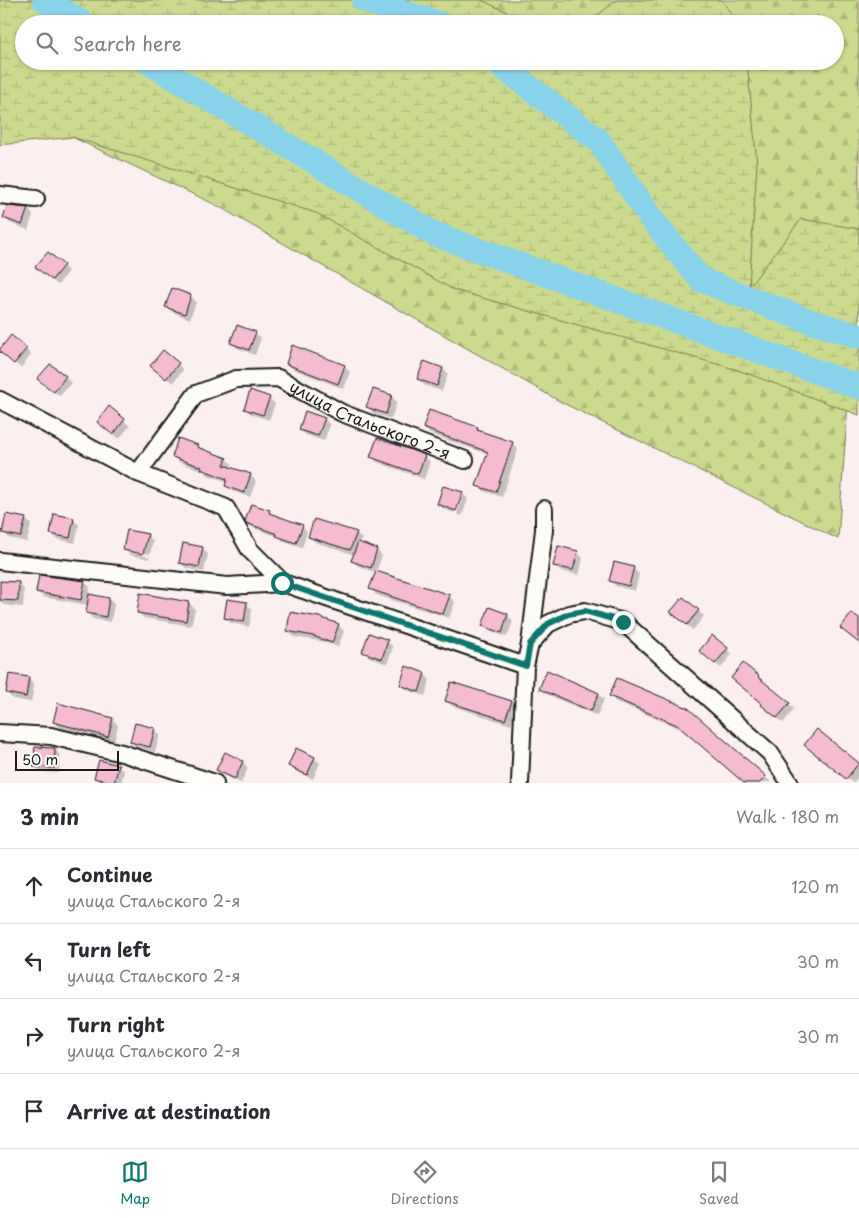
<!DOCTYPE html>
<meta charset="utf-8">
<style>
:root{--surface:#fff;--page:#f2f2f3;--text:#2b2b33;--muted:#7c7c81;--line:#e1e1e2;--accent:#0f766e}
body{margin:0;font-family:"Playpen Sans",sans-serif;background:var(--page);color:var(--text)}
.scale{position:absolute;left:15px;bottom:12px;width:104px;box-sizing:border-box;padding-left:5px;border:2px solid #1c1c1c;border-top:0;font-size:14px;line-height:18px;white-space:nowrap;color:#1c1c1c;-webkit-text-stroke:4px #fdfcf7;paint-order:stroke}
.stop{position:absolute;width:15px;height:15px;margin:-11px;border:4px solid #0f766e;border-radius:50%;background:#fff}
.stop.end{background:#0f766e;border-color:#fff;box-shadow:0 1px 5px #0008}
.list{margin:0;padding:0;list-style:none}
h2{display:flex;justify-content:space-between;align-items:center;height:65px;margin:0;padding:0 20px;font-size:21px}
h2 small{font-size:16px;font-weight:400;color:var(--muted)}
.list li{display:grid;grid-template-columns:32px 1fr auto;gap:15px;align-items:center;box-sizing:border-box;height:75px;padding:0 20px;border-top:1px solid var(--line)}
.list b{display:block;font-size:19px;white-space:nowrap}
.list p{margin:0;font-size:16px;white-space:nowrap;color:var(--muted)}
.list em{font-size:16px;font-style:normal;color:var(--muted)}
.icon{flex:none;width:28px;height:28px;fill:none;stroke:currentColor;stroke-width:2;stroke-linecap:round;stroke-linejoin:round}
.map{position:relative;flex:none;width:859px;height:783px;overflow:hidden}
.search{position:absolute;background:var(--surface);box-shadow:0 1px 4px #0004;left:15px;right:15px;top:15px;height:55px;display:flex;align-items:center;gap:12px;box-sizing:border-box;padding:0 18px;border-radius:28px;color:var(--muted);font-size:19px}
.sheet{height:365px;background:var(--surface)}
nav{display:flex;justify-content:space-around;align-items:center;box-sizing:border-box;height:70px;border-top:1px solid var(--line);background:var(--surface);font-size:14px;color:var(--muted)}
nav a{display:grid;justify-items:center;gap:2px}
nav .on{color:var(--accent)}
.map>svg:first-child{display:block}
.forest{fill:url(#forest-firs);stroke:#747b55;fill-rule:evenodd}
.wetland{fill:url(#wetland-marsh);stroke:#747b55}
.shadow{fill:#0003;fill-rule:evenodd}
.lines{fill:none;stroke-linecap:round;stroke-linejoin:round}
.river{stroke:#89d3ea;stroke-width:25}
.building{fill:#f4bbd1;stroke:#1c1c1c}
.minor-casing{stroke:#1c1c1c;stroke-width:20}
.minor{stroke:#fdfcf7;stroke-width:16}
.route{stroke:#0f766e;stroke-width:6}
.labels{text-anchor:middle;stroke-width:4;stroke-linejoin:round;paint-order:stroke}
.street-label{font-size:16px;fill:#1c1c1c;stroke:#fdfcf7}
</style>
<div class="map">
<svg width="859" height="783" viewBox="0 0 859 783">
<defs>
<pattern id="forest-firs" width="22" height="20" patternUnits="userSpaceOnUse" patternTransform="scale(1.25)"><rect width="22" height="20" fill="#cbda8e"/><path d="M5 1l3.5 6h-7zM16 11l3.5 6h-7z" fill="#aeba7a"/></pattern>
<pattern id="wetland-marsh" width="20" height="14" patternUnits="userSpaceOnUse" patternTransform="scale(1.25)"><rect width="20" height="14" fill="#cbda8e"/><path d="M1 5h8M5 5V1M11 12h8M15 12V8" fill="none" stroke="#aeba7a"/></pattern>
</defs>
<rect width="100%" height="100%" fill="#fbefef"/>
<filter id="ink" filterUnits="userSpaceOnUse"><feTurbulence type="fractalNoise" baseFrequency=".02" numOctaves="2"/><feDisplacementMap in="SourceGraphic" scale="10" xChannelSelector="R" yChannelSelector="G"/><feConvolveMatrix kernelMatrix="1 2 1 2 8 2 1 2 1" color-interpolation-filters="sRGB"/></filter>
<g filter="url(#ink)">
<path class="forest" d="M0,0H859V366L850,376L838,539L561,402L216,205L72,137L7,142ZM24,24H835V61H24Z"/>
<path class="wetland" d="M0,0H481L509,13L588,23L617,0H722L738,24H24V61H747L757,164L749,287L801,219L859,229V415L738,370L454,290L316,213L72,137L0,145Z"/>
<path class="shadow" d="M8,207L28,209L33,215L28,230L10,223L4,217Z
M63,266L68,271L58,285L43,273Z
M173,290L191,296L196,302L190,319L172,312L167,307Z
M255,333L261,338L255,355L237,348L231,343Z
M26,349L31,355L21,368L6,356Z
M178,364L183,370L173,383L158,371Z
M287,364L344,366L350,372L344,389L293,369Z
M443,369L448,374L442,391L424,385L419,379Z
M65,377L71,383L60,396L45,384Z
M392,397L397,402L391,419L373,413L368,407Z
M269,398L275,404L269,420L251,414L245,408Z
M109,408L130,426L119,439L104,427Z
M324,419L330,425L324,441L306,435L300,429Z
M424,428H477L481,432L512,443L518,449L502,497L484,491L478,485L488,454L430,434Z
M197,446L201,450L226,459L232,464L231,468L250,475L256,481L250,497L232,491L226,485L228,482L208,475L204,471L179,462L173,456Z
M372,456H424L430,462L424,479L377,462Z
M462,493L468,499L462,516L457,514L463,495H461L454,513L444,509L438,504Z
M269,512L273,516L302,526L307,531L302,548L284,542L279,537L253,528L247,522Z
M25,519L31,524L27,542L9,538L3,532Z
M74,520L79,525L75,543L57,539L51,533Z
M356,533L362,539L360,544L377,550L382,556L376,572L449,596L455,602L449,618L376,595L371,589L377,573L358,566L353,560L355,555L315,542L309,537Z
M147,535L153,541L149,559L130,555L124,549ZM129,550L150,554L149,557L129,552Z
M202,548L208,554L204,572L186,568L180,562Z
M577,552L583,558L579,575L560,571L555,565Z
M633,568L639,574L635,591L616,586L610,581Z
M0,582L18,583L24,589L23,607L4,605L0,601Z
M84,582L90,587L89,595L109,599L114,604L111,622L93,619L87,613L88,605L43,597L37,592Z
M141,595L189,603L195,609L191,626L144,618L138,612Z
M247,604L252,609L249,627L231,623L225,618Z
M698,611L704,616L693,630L678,618Z
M507,615L513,621L507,637L489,631L484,625Z
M338,625L344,631L338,647L320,641L294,637L288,631Z
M387,641L393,647L387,664L369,657L364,652Z
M727,649L732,654L721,668L706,656Z
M743,665L794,709L783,723L768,711Z
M407,668L425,674L430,680L425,696L407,690L401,684Z
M28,678L34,684L31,702L13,699L7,693Z
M617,680L765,777L771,782L745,783L684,730L616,702L610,696Z
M540,688L598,694L604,699L597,716L546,694Z
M446,700L511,702L516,708L511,725L452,706Z
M112,719L118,725L114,742L60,728L54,722Z
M154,729L160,735L155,752L137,747L131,742Z
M817,731L859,765V776L853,783L811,750Z
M55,749L60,755L59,773L40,772L35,766Z
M225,754L243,762L248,768L241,783L223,775L218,770Z
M314,758L320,763L313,779L295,771L290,766Z
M118,766L124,771L121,783H100L95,778Z"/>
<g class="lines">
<path class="river" d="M45,0L84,24
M364,0L440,24
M147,61L434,234L859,387
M495,61L599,141L650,217L701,280L812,322L859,336"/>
</g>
<path class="building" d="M7,206L28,208L22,225L3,218Z
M48,252L64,265L52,280L35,267Z
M172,288L191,295L185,314L165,307Z
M237,325L256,332L249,350L230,343Z
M11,335L27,348L14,364L0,352V349Z
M292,345L345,365L338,384L286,364Z
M163,350L179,363L166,379L150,366Z
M424,361L443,368L437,386L417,379Z
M50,364L66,376L54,392L37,379Z
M373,389L392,395L386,414L366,407Z
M250,390L270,397L263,415L244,409Z
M109,406L125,419L113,435L97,422Z
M429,410L478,427L477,430L513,442L496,492L476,486L488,452L423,428Z
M305,411L325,418L318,436L299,430Z
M178,438L198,445L197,447L227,458L224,465L251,474L244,493L225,486L227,479L201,469L202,467L172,457Z
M377,438L425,455L418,474L370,457Z
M443,486L463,492L456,511L437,504Z
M251,504L270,510L269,513L303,525L296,543L276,536L277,534L246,523L245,521Z
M6,514L26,518L21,537L2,533Z
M54,514L74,518L70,538L50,534Z
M314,519L357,532L350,550L308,537Z
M127,530L148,534L143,554L123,550Z
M358,542L377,549L371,568L351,561Z
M183,543L203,547L199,567L179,563Z
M558,546L578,551L573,570L553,566Z
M614,562L634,567L629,586L609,581Z
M376,571L450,595L443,614L369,589Z
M39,575L85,581L81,600L36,592Z
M0,581L19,582L18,601L0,600Z
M140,593L189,602L186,621L137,613Z
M89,594L109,598L106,617L86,613Z
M683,597L699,610L687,625L670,612Z
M227,599L247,602L244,622L224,618Z
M489,607L508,614L502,633L482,626Z
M290,612L319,617L339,624L332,643L313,636L287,631Z
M852,613L859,618V643L840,628Z
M369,633L388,640L382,659L362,652Z
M712,635L728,648L715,664L699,651Z
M743,663L759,676L758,677L790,703L777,718L761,705L762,704L731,678Z
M406,666L425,673L419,692L400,685Z
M547,670L599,693L591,711L539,689Z
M9,674L29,677L26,697L6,693Z
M617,678L688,708L766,776L760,783H744L677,725L609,696Z
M451,682L512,701L505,720L445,701Z
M58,703L113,718L108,737L53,722Z
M135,723L155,728L150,747L130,742Z
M817,729L859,763L846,779L804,745Z
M35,747L55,748L54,768L33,767Z
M296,748L315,757L307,775L288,766Z
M225,752L243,761L235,779L216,770Z
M99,760L119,765L114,783L94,778Z"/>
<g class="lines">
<defs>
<g id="minor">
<path d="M0,195L36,199"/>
<path d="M0,400L138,473L226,508L250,550L283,583"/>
<path id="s1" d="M138,473L196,394L236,379L278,378L342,413L465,460"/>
<path d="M0,561L227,586L283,583L525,666"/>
<path d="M530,644L548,624L569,614L585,611L623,622L770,753L790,783"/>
<path d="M0,733L51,736L122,753L215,783"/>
<path d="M520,783L525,666L530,644L544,530V509"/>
</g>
</defs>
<use href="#minor" class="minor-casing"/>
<use href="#minor" class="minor"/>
</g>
</g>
<g class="lines" filter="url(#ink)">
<path class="route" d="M282,583L526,666L530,644L548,624L568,614L585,611L623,622"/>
</g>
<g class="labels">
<g class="street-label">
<text dy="6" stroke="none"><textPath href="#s1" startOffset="284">улица Стальского 2-я</textPath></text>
</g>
</g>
</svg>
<div class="scale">50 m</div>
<div class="stop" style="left:282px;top:583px"></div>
<div class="stop end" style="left:623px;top:622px"></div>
<div class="search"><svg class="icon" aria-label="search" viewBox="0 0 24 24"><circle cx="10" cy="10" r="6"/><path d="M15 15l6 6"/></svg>Search here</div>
</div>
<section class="sheet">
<h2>3 min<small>Walk · 180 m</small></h2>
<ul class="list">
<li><svg class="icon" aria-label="ahead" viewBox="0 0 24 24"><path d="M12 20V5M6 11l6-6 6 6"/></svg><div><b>Continue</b><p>улица Стальского 2-я</p></div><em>120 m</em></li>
<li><svg class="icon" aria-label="left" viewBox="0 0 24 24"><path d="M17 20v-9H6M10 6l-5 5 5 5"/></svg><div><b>Turn left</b><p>улица Стальского 2-я</p></div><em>30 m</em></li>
<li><svg class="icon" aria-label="right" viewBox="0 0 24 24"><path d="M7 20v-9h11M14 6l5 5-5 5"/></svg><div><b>Turn right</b><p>улица Стальского 2-я</p></div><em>30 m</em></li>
<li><svg class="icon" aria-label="arrive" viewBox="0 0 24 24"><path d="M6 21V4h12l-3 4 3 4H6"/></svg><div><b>Arrive at destination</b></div></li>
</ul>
</section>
<nav>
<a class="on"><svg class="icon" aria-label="map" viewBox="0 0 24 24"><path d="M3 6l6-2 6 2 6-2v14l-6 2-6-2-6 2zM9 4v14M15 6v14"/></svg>Map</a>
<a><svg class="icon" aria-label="directions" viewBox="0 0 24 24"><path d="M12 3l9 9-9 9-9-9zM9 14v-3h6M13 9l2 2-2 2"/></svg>Directions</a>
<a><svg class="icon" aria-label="saved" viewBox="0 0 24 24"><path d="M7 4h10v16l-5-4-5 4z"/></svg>Saved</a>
</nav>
